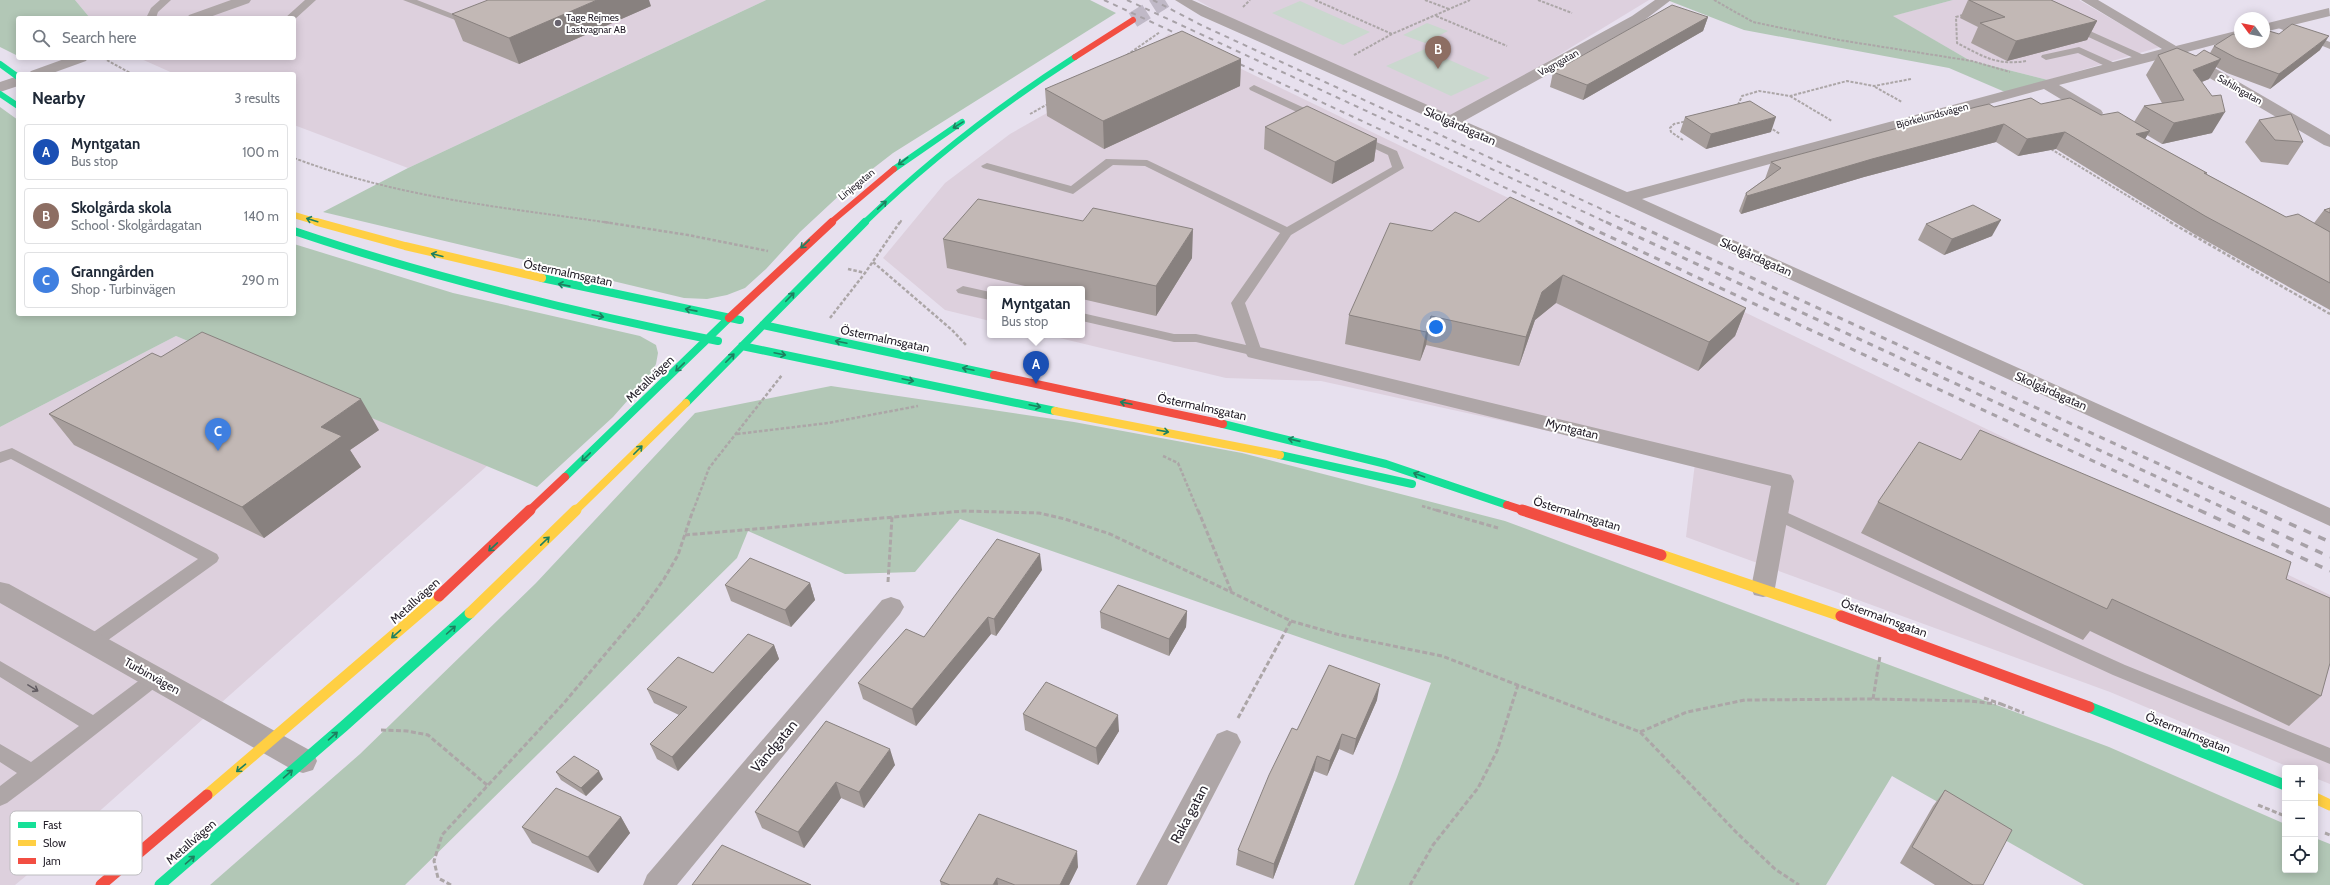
<!DOCTYPE html>
<meta charset="utf-8">
<style>
:root{--surface:#fff;--page:#f2f2f3;--text:#1f2937;--muted:#747a83;--line:#e0e1e3;--accent:#68636e}
body{margin:0;font-family:Cabin,sans-serif;background:var(--page);color:var(--text)}
.controls{position:absolute;right:12px;bottom:12px;display:grid;overflow:hidden;border-radius:4px;box-shadow:0 2px 10px #0003}
.controls button{width:36px;height:36px;display:grid;place-items:center;padding:0;border:0;border-bottom:1px solid var(--line);background:var(--surface);color:var(--text);font:20px sans-serif}
.compass{position:absolute;left:2234px;top:12px;width:36px;height:36px;border-radius:50%;background:var(--surface);box-shadow:0 2px 10px #0003;rotate:303deg}
.you{position:absolute;left:1436px;top:327px;width:14px;height:14px;margin:-10px;border:3px solid #fff;border-radius:50%;background:#1a73e8;box-shadow:0 0 0 6px #1a73e833}
.badge{display:grid;place-items:center;width:26px;height:26px;border-radius:50%;background:var(--accent);color:#fff;font-size:13px;font-weight:700}
.pin{position:absolute;translate:-50% -33px;filter:drop-shadow(0 1px 2px #0008)}
.pin::after{content:'';position:absolute;top:21px;width:14px;height:12px;background:inherit;clip-path:polygon(0 0,100% 0,50% 100%)}
.popup{position:absolute;left:987px;top:286px;width:98px;height:52px;box-sizing:border-box;display:grid;place-content:center;border-radius:4px;background:var(--surface);filter:drop-shadow(0 1px 3px #0005);font-size:13px;white-space:nowrap;color:var(--muted)}
.popup b{font-size:15px;color:var(--text)}
.popup::after{content:'';position:absolute;left:50%;top:100%;margin-left:-8px;border:8px solid transparent;border-top-color:var(--surface)}
.list{margin:0;padding:0;list-style:none}
h2{display:flex;justify-content:space-between;align-items:center;height:52px;margin:0;padding:0 16px;font-size:17px}
h2 small{font-size:13px;font-weight:400;color:var(--muted)}
.list li{display:grid;grid-template-columns:26px 1fr auto;gap:12px;align-items:center;box-sizing:border-box;height:56px;margin:0 8px 8px;padding:0 8px;border:1px solid var(--line);border-radius:4px}
.list b{display:block;font-size:15px;white-space:nowrap}
.list p{margin:0;font-size:13px;white-space:nowrap;color:var(--muted)}
.list em{font-size:13px;font-style:normal;color:var(--muted)}
.icon{flex:none;width:22px;height:22px;fill:none;stroke:currentColor;stroke-width:2;stroke-linecap:round;stroke-linejoin:round}
.map{position:relative;flex:none;width:2330px;height:885px;overflow:hidden}
.search{position:absolute;background:var(--surface);box-shadow:0 2px 10px #0003;left:16px;top:16px;width:280px;height:44px;display:flex;align-items:center;gap:10px;box-sizing:border-box;padding:0 14px;border-radius:4px;color:var(--muted);font-size:15px}
.panel{position:absolute;background:var(--surface);box-shadow:0 2px 10px #0003;left:16px;top:72px;width:280px;height:244px;border-radius:4px}
.map>svg:first-child{display:block}
.industrial{fill:#ddd0dd}
.education{fill:#ddd0de}
.green{fill:#cad8ce}
.forest{fill:#b2c7b6}
.lines{fill:none;stroke-linecap:round;stroke-linejoin:round}
.secondary-tunnel{stroke:#c0b9c7;stroke-width:16;stroke-dasharray:16 8;stroke-linecap:butt}
.path-far2{stroke:#aca6a7;stroke-width:2;stroke-dasharray:3 1.5;stroke-linecap:butt}
.path-far1{stroke:#aca6a7;stroke-width:2.5;stroke-dasharray:3.5 2;stroke-linecap:butt}
.path{stroke:#aca6a7;stroke-width:3;stroke-dasharray:5 2.5;stroke-linecap:butt}
.lane{fill:#aea6a7;fill-rule:evenodd}
.street{fill:#aea6a7;fill-rule:evenodd}
.fast-far2{stroke:#16e098;stroke-width:6}
.fast-far1{stroke:#16e098;stroke-width:8}
.fast{stroke:#16e098;stroke-width:11}
.slow-far2{stroke:#ffcf43;stroke-width:6}
.slow-far1{stroke:#ffcf43;stroke-width:8}
.slow{stroke:#ffcf43;stroke-width:11}
.jam-far2{stroke:#f24e42;stroke-width:6}
.jam-far1{stroke:#f24e42;stroke-width:8}
.jam{stroke:#f24e42;stroke-width:11}
.rail-far2{stroke:#a7a1a7;stroke-width:2;stroke-dasharray:5 5;stroke-linecap:butt}
.rail-far1{stroke:#a7a1a7;stroke-width:3;stroke-dasharray:6 6;stroke-linecap:butt}
.rail{stroke:#a7a1a7;stroke-width:3.5;stroke-dasharray:8 8;stroke-linecap:butt}
.wall{fill:#a79e9c}
.shaded-wall{fill:#88817f}
.building{fill:#c2b8b5;stroke:#88817f}
.oneway{stroke:#1d8060}
.oneway2{stroke:#625c62}
.poi-dot{fill:#68636e;stroke:#fff;stroke-width:1.5}
.labels{text-anchor:middle;stroke-width:4;stroke-linejoin:round;paint-order:stroke}
.far-poi-label{font-size:10px;fill:#241f29;stroke:#fff;text-anchor:start}
.far-street-label{font-size:10px;fill:#241f29;stroke:#fff}
.street-label{font-size:12px;fill:#241f29;stroke:#fff}
.near-street-label{font-size:14px;fill:#241f29;stroke:#fff}
.key{fill:#fff;stroke:#bdbcbf;stroke-width:1}
.key-label{font-size:11px;fill:#241f29}
</style>
<div class="map">
<svg width="2330" height="885" viewBox="0 0 2330 885">
<rect width="100%" height="100%" fill="#e7e0ee"/>
<path class="industrial" d="M75,0H766L408,168L294,125V74H175L139,58H294V18H90Z
M1169,34L2330,595V784L2315,778V768H2291L2110,692L1686,537L1695,463L1321,381L1226,378L1047,335H1082V289H990V321L945,310L883,258L945,183L1010,134L1077,96Z
M176,336L488,465L38,866L15,885H0V427Z"/>
<path class="education" d="M1197,0H1649L1450,121L1220,13Z
M1953,0H2079L2160,47L2048,80L1969,60L1892,16Z"/>
<path class="green" d="M1300,1L1370,32L1343,45L1272,13Z
M1427,23L1448,31L1425,43L1403,35Z
M1425,49L1490,78L1451,96L1386,66Z"/>
<path class="forest" d="M0,0H75L90,18H18V56L0,47Z
M766,0H1090L1116,13L893,153L844,191L800,232L766,269L745,288L727,295L707,299L684,298L323,212L408,168Z
M1667,0H1953L1893,16L1969,60L2048,80L2005,92L1949,68L1744,30Z
M0,107L18,120V314H294V244L453,293L640,336L656,345L658,353L656,364L651,374L613,417L537,487L176,336L0,427Z
M831,386L1074,422L1242,453L1505,521L2109,747L2285,824V870H2315V838L2330,844V885H2084L1892,776L1826,885H1354L1397,777L1431,683L960,519L915,572L845,574L748,531L737,558L405,885H210L360,754L536,583L695,413Z"/>
<g class="lines">
<path class="secondary-tunnel" d="M1133,20L1165,0"/>
<path class="path-far2" d="M1315,0L1392,34
M1425,0L1449,9
M1538,0L1572,13
M1714,0L1753,22L1839,40L1972,61L2010,72
M1243,7L1250,0
M1963,15L1956,17L1957,43C1983,56 1996,66 2026,61
M1436,16L1507,46
M1127,55L1160,32
M1354,55L1392,34L1470,0
M103,58L132,74
M1875,87L1902,102
M1790,96L1832,121
M1738,105L1742,96L1759,91L1790,96L1847,81L1874,86L1911,79
M1030,114L1048,104
M1769,127L1780,134
M1683,140L1671,132L1670,128L1674,124L1687,121
M2051,149L2172,223
M294,158C400,198 501,207 611,223
M900,223L902,219"/>
<path class="path-far1" d="M604,222L688,235L768,251
M2170,222L2330,314
M873,262L952,330L967,346
M848,269L865,273
M830,318L865,273L900,222
M737,434L828,423L918,406
M1163,456L1178,463L1198,511
M1422,506L1439,511
M693,511L709,468L782,375"/>
<path class="path" d="M1198,510L1232,593
M1436,510L1498,528
M685,535L964,511L1039,513L1065,519L1110,534L1291,621L1340,635L1442,656L1640,732L1737,833L1775,869L1799,885
M888,582L892,517
M1984,698L2001,704
M1873,699L1880,656
M2001,704L2024,713
M1238,718L1291,621
M381,730L407,731L428,735L487,785
M1640,732L1687,712L1745,700L1873,699L1970,701L1996,704
M2258,805L2285,816
M2325,833L2330,835
M451,885L438,878L434,861L442,835L564,703L639,614L664,579L678,555L693,510
M1410,885L1433,845L1478,788L1497,751L1518,685"/>
<path class="lane" d="M160,0H171L158,12L156,18H146L151,8Z
M305,0H316L294,20L285,18Z
M403,0H417L471,21L469,23H463Z
M2279,22L2330,42V49L2276,27V23Z
M2072,23L2146,56L2147,58L2146,60H2138L2069,28L2067,26Z
M2079,47L2117,64L2118,66L2117,68H2109L2078,53L2046,60L2041,57L2042,55Z
M1254,85L1322,116L1323,118L1318,121L1314,120L1250,90L1249,88Z
M1358,134L1397,151L1404,168L1291,235L1245,303L1262,352L1255,356L1196,342H1174L1082,321V313L1174,334H1196L1246,345L1231,303L1280,233L1145,166L1113,165L1073,194L983,168L981,166L987,163L1071,186L1106,159L1147,160L1287,227L1392,167L1388,155L1354,139V135Z
M963,286L990,292V300L958,293L956,290Z
M12,448L217,554L219,558L217,562L97,648L91,650L85,648L82,643L85,638L198,559L11,459L0,463V452Z
M1777,508L2125,665L2330,748V764L2113,675L1771,518L1769,514L1771,510Z
M0,661L93,715L149,673L155,671L161,673L164,678L161,683L39,779L7,803L0,806V786L17,773L0,762V744L31,762L79,726L0,677Z"/>
<path class="street" d="M231,0H251L249,3L207,18H187L189,15Z
M1175,0H1192L1450,115L1632,16L1655,0H1671L1642,22L1464,121L1627,192L2162,49L2081,0H2098L2176,46L2240,30V38L2187,52L2330,135V147L2324,145L2172,56L2059,85L2101,110L2103,113L2101,116H2089L2044,89L1642,199L2330,508V526L1620,202L1201,16Z
M2329,8L2330,16L2264,32V24Z
M67,58H88L86,61L50,74H28L31,71Z
M18,76V86L0,92V82Z
M1255,346L1791,475L1794,481L1775,588L1772,595L1763,597L1754,595L1751,588L1771,486L1248,357L1245,352L1248,347Z
M0,582L9,584L313,752L317,761L313,770L303,773L293,770L0,603Z
M891,597L900,600L904,607L900,614L677,885H643L647,875L882,600Z
M1227,730L1237,734L1241,742L1167,885H1136L1217,734Z"/>
<path class="fast-far2" d="M0,64L18,77
M0,94L18,106
M894,169L962,122
M864,223C929,160 999,106 1075,57"/>
<path class="fast-far1" d="M294,231C433,278 574,312 718,341
M542,278L740,320
M763,325L994,375
M763,325L865,222
M742,346L1055,411
M686,403L763,325
M1223,424L1386,464L1507,505
M1280,455L1412,484
M565,477L729,318"/>
<path class="fast" d="M2089,707L2285,785
M160,885L344,726L470,613"/>
<path class="slow-far2" d="M294,215L321,223"/>
<path class="slow-far1" d="M317,222L405,246L542,278
M1055,411L1280,455
M575,511L686,403"/>
<path class="slow" d="M1661,555L1841,616
M470,613L576,510
M207,795L439,596
M2315,798L2330,805"/>
<path class="jam-far2" d="M1075,57L1133,20
M830,223L894,169"/>
<path class="jam-far1" d="M729,318L832,222
M994,375L1223,424
M1507,505L1525,511
M529,511L565,477"/>
<path class="jam" d="M1522,510L1661,555
M439,596L530,510
M1841,616L2089,707
M101,885L207,795"/>
<path class="rail-far2" d="M1104,0L1186,38
M1127,0L1608,223
M1153,0L1203,26L1632,223
M1231,60L1581,223"/>
<path class="rail-far1" d="M1578,222L2201,511
M1606,222L2231,511
M1630,222L2262,511"/>
<path class="rail" d="M2199,510L2330,571
M2228,510L2330,557
M2260,510L2330,542"/>
</g>
<path class="wall" d="M1968,0H2051L2097,21L2087,40L2007,61L1971,43L1978,27L1960,18Z
M651,6L519,64L463,41L452,14Z
M1708,17L1703,31L1583,100L1550,87L1553,72L1630,30Z
M2240,42L2320,50L2270,89L2227,73L2216,67L2209,79L2202,82L2212,133L2162,144L2147,135L2145,139L2207,173L2206,174L2286,217L2314,223L2324,210L2330,208V310L2194,234L2056,149L2018,156L1996,142L1864,177L1741,214L1739,211L1746,193L1765,179L1771,162L1994,107L2041,104L2101,115L2134,122L2144,106L2162,103L2146,75L2158,55L2196,56L2210,53L2214,46Z
M1241,59L1240,86L1104,149L1047,116L1045,89Z
M1685,117L1771,132L1706,149L1680,132Z
M2259,120L2303,142L2288,165L2261,162L2245,142Z
M1265,127L1377,139L1374,161L1332,184L1264,149Z
M1479,222L1746,308L1735,336L1698,371L1556,303L1535,320L1519,366L1426,345L1420,361L1345,344L1349,315L1432,231Z
M1926,224L1992,236L1944,255L1918,240Z
M943,239L1192,258L1156,316L1082,299V289H1038L947,268Z
M161,357L379,430L350,450L361,467L264,538L74,445L49,414Z
M1961,460L2286,579L2321,696L2289,726L2090,631L2083,640L1861,533L1878,502Z
M1042,570L996,636L991,634L916,726L863,699L858,683L924,637Z
M810,583L815,600L791,627L731,601L725,585Z
M1187,611L1186,627L1169,656L1101,628L1100,612Z
M774,645L779,659L678,771L657,759L650,744L679,715L654,703L647,689L713,673Z
M1377,700L1353,755L1339,749L1327,776L1314,771L1273,879L1236,865L1238,850L1297,730Z
M1023,714L1119,731L1098,765L1025,730Z
M826,721L895,765L864,808L841,798L804,848L762,828L755,812Z
M556,772L603,779L586,796L561,780Z
M1945,790L1983,885H1935L1900,863L1933,806Z
M621,817L630,833L598,873L532,843L522,827Z
M1078,867L1069,885H941L940,881Z"/>
<path class="shaded-wall" d="M597,0H649L651,6L519,64L509,38Z
M1708,17L1703,31L1583,100L1587,85Z
M2097,21L2087,40L2007,61L2016,41Z
M2329,36L2320,50L2270,89L2279,74Z
M1241,59L1240,86L1104,149L1103,121Z
M2221,59L2209,79L2181,90L2193,70Z
M2225,112L2212,133L2162,144L2174,123Z
M1776,117L1771,132L1706,149L1711,134Z
M2004,124L1996,142L1864,177L1741,214L1747,196L1872,159Z
M2150,131L2139,149L2136,134Z
M2065,132L2056,149L2018,156L2027,139Z
M1377,139L1374,161L1332,184L1335,162Z
M2001,220L1992,236L1944,255L1952,239Z
M1193,229L1192,258L1156,316V286Z
M1563,275L1556,303L1535,320L1519,366L1526,337L1542,292Z
M1746,308L1735,336L1698,371L1709,342Z
M1431,316L1426,345L1420,361L1426,332Z
M361,399L379,430L350,450L361,467L264,538L242,507L321,427Z
M1040,554L1042,570L996,636L994,619Z
M810,583L815,600L791,627L785,610Z
M1187,611L1186,627L1169,656V639Z
M988,617L991,634L916,726L912,709Z
M774,645L779,659L678,771L672,757Z
M1380,684L1377,700L1353,755L1356,739Z
M1118,715L1119,731L1098,765L1096,748Z
M1342,734L1339,749L1327,776L1330,761Z
M890,749L895,765L864,808L859,792Z
M1317,756L1314,771L1273,879L1274,864Z
M599,771L603,779L586,796L581,788Z
M836,782L841,798L804,848L798,832Z
M621,817L630,833L598,873L588,857Z
M1077,851L1078,867L1069,885H1060Z
M997,878L998,885H993Z"/>
<path class="building" d="M488,0H597L509,38L452,14Z
M1969,0H2051L2097,21L2016,41L1980,23L2005,17Z
M1672,5L1708,17L1587,85L1553,72Z
M2292,24L2329,36L2279,74L2236,58L2214,46L2233,34L2240,36V42H2264V35L2269,31L2279,34Z
M1182,31L1241,59L1103,121L1045,89Z
M2177,48L2196,56L2204,50L2221,59L2193,70L2212,96L2221,95L2225,112L2174,123L2144,106L2184,100L2158,55Z
M2031,98L2041,104L2070,98L2101,115L2118,112L2150,131L2136,134L2207,173H2204L2286,217L2298,214L2330,232V283L2205,216L2065,132L2027,139L2004,124L1872,159L1747,196L1746,193L1781,168L1771,162L1976,107L1989,104L1994,107Z
M1750,101L1776,117L1711,134L1685,117Z
M1307,106L1377,139L1335,162L1265,127Z
M2291,114L2303,142L2275,140L2259,120Z
M1510,197L1746,308L1709,342L1563,275L1542,292L1526,337L1431,316L1426,332L1349,315L1390,223L1432,231L1455,212L1479,222Z
M978,199L1083,221L1093,208L1193,229L1156,286L943,239Z
M1973,205L2001,220L1952,239L1926,224Z
M2330,208V213L2324,210Z
M202,332L361,399L321,427L342,436L242,507L49,414L152,353L161,357Z
M1980,430L2291,562L2286,579L2330,598V663L2321,696L2112,599L2107,609L1878,502L1919,442L1961,460Z
M997,539L1040,554L994,619L988,617L912,709L858,683L906,629L924,637Z
M750,558L810,583L785,610L725,585Z
M1118,585L1187,611L1169,639L1100,612Z
M748,634L774,645L672,757L650,744L687,707L647,689L678,657L713,673Z
M1329,665L1380,684L1356,739L1342,734L1330,761L1317,756L1274,864L1238,850L1269,775L1292,728L1297,730Z
M1046,682L1118,715L1096,748L1023,714Z
M826,721L890,749L859,792L836,782L798,832L755,812Z
M574,756L599,771L581,788L556,772Z
M556,788L621,817L588,857L522,827Z
M1945,790L2012,830L1983,885H1973L1912,847Z
M979,814L1077,851L1060,885H1015L997,878L993,885H950L940,881Z
M722,845L811,885H692Z"/>
<defs><path id="oneway-shaft" d="M-6 0H5M1.5-3L5.5 0L1.5 3" fill="none" stroke-width="1.6" stroke-linecap="round" stroke-linejoin="round"/></defs>
<g class="oneway">
<use href="#oneway-shaft" transform="translate(958 125) rotate(149)"/>
<use href="#oneway-shaft" transform="translate(903 161) rotate(142)"/>
<use href="#oneway-shaft" transform="translate(882 205) rotate(-43)"/>
<use href="#oneway-shaft" transform="translate(312 220) rotate(-163)"/>
<use href="#oneway-shaft" transform="translate(805 244) rotate(136)"/>
<use href="#oneway-shaft" transform="translate(437 255) rotate(-166)"/>
<use href="#oneway-shaft" transform="translate(564 285) rotate(-169)"/>
<use href="#oneway-shaft" transform="translate(790 297) rotate(-46)"/>
<use href="#oneway-shaft" transform="translate(691 310) rotate(-169)"/>
<use href="#oneway-shaft" transform="translate(598 316) rotate(12)"/>
<use href="#oneway-shaft" transform="translate(841 342) rotate(-168)"/>
<use href="#oneway-shaft" transform="translate(780 354) rotate(12)"/>
<use href="#oneway-shaft" transform="translate(730 358) rotate(-45)"/>
<use href="#oneway-shaft" transform="translate(680 367) rotate(136)"/>
<use href="#oneway-shaft" transform="translate(968 369) rotate(-168)"/>
<use href="#oneway-shaft" transform="translate(908 380) rotate(12)"/>
<use href="#oneway-shaft" transform="translate(1126 403) rotate(-168)"/>
<use href="#oneway-shaft" transform="translate(1035 406) rotate(12)"/>
<use href="#oneway-shaft" transform="translate(1163 431) rotate(10)"/>
<use href="#oneway-shaft" transform="translate(1294 440) rotate(-167)"/>
<use href="#oneway-shaft" transform="translate(638 450) rotate(-45)"/>
<use href="#oneway-shaft" transform="translate(586 457) rotate(136)"/>
<use href="#oneway-shaft" transform="translate(1419 475) rotate(-160)"/>
<use href="#oneway-shaft" transform="translate(545 541) rotate(-44)"/>
<use href="#oneway-shaft" transform="translate(493 547) rotate(137)"/>
<use href="#oneway-shaft" transform="translate(451 630) rotate(-42)"/>
<use href="#oneway-shaft" transform="translate(396 634) rotate(139)"/>
<use href="#oneway-shaft" transform="translate(333 736) rotate(-41)"/>
<use href="#oneway-shaft" transform="translate(241 768) rotate(140)"/>
<use href="#oneway-shaft" transform="translate(288 774) rotate(-41)"/>
<use href="#oneway-shaft" transform="translate(190 860) rotate(-41)"/>
</g>
<use class="oneway2" href="#oneway-shaft" transform="translate(33 688) rotate(31)"/>
<circle class="poi-dot" cx="558" cy="23" r="4"/>
<g class="labels">
<g class="far-poi-label">
<text x="566" y="21">Tage Rejmes<tspan x="566" dy="12">Lastvagnar AB</tspan></text>
</g>
<g class="far-street-label">
<text transform="translate(1558 62) rotate(-29)" y="4">Vagngatan</text>
<text transform="translate(2240 89) rotate(30)" y="4">Sahlingatan</text>
<text transform="translate(1932 115) rotate(-15)" y="4">Björkelundsvägen</text>
<text transform="translate(856 184) rotate(-39)" y="4">Linjegatan</text>
</g>
<g class="street-label">
<text transform="translate(1460 126) rotate(24)" y="4">Skolgårdagatan</text>
<text transform="translate(1756 257) rotate(24)" y="4">Skolgårdagatan</text>
<text transform="translate(568 273) rotate(12)" y="4">Östermalmsgatan</text>
<text transform="translate(885 339) rotate(12)" y="4">Östermalmsgatan</text>
<text transform="translate(650 379) rotate(-44)" y="4">Metallvägen</text>
<text transform="translate(2051 391) rotate(24)" y="4">Skolgårdagatan</text>
<text transform="translate(1202 407) rotate(12)" y="4">Östermalmsgatan</text>
<text transform="translate(1572 429) rotate(14)" y="4">Myntgatan</text>
<text transform="translate(1577 514) rotate(17)" y="4">Östermalmsgatan</text>
<text transform="translate(415 601) rotate(-42)" y="4">Metallvägen</text>
<text transform="translate(1884 618) rotate(20)" y="4">Östermalmsgatan</text>
<text transform="translate(152 676) rotate(29)" y="4">Turbinvägen</text>
<text transform="translate(2188 733) rotate(22)" y="4">Östermalmsgatan</text>
<text transform="translate(191 842) rotate(-41)" y="4">Metallvägen</text>
</g>
<g class="near-street-label">
<text transform="translate(774 746) rotate(-50)" y="5">Vändgatan</text>
<text transform="translate(1189 814) rotate(-62)" y="5">Raka gatan</text>
</g>
</g>
<rect x="10" y="811" width="132" height="64" rx="6" class="key"/>
<rect x="18" y="822" width="18" height="6" fill="#16e098"/>
<rect x="18" y="840" width="18" height="6" fill="#ffcf43"/>
<rect x="18" y="858" width="18" height="6" fill="#f24e42"/>
<g class="key-label">
<text x="43" y="829">Fast</text>
<text x="43" y="847">Slow</text>
<text x="43" y="865">Jam</text>
</g>
</svg>
<div class="controls">
<button>+</button>
<button>−</button>
<button><svg class="icon" aria-label="locate" viewBox="0 0 24 24"><circle cx="12" cy="12" r="6"/><path d="M12 2v4M12 18v4M2 12h4M18 12h4"/></svg></button>
</div>
<svg class="compass" viewBox="-18 -18 36 36"><path d="M0-13l5 13h-10z" fill="#e53935"/><path d="M0 13l5-13h-10z" fill="#747a83"/></svg>
<div class="you"></div>
<div class="pin badge" style="left:1036px;top:384px;background:#1a4fb4">A</div>
<div class="popup"><b>Myntgatan</b>Bus stop</div>
<div class="pin badge" style="left:1438px;top:69px;background:#8d6e63">B</div>
<div class="pin badge" style="left:218px;top:451px;background:#3f7fe0">C</div>
<div class="search"><svg class="icon" aria-label="search" viewBox="0 0 24 24"><circle cx="10" cy="10" r="6"/><path d="M15 15l6 6"/></svg>Search here</div>
<section class="panel">
<h2>Nearby<small>3 results</small></h2>
<ul class="list">
<li><span class="badge" style="background:#1a4fb4">A</span><div><b>Myntgatan</b><p>Bus stop</p></div><em>100 m</em></li>
<li><span class="badge" style="background:#8d6e63">B</span><div><b>Skolgårda skola</b><p>School · Skolgårdagatan</p></div><em>140 m</em></li>
<li><span class="badge" style="background:#3f7fe0">C</span><div><b>Granngården</b><p>Shop · Turbinvägen</p></div><em>290 m</em></li>
</ul>
</section>
</div>
